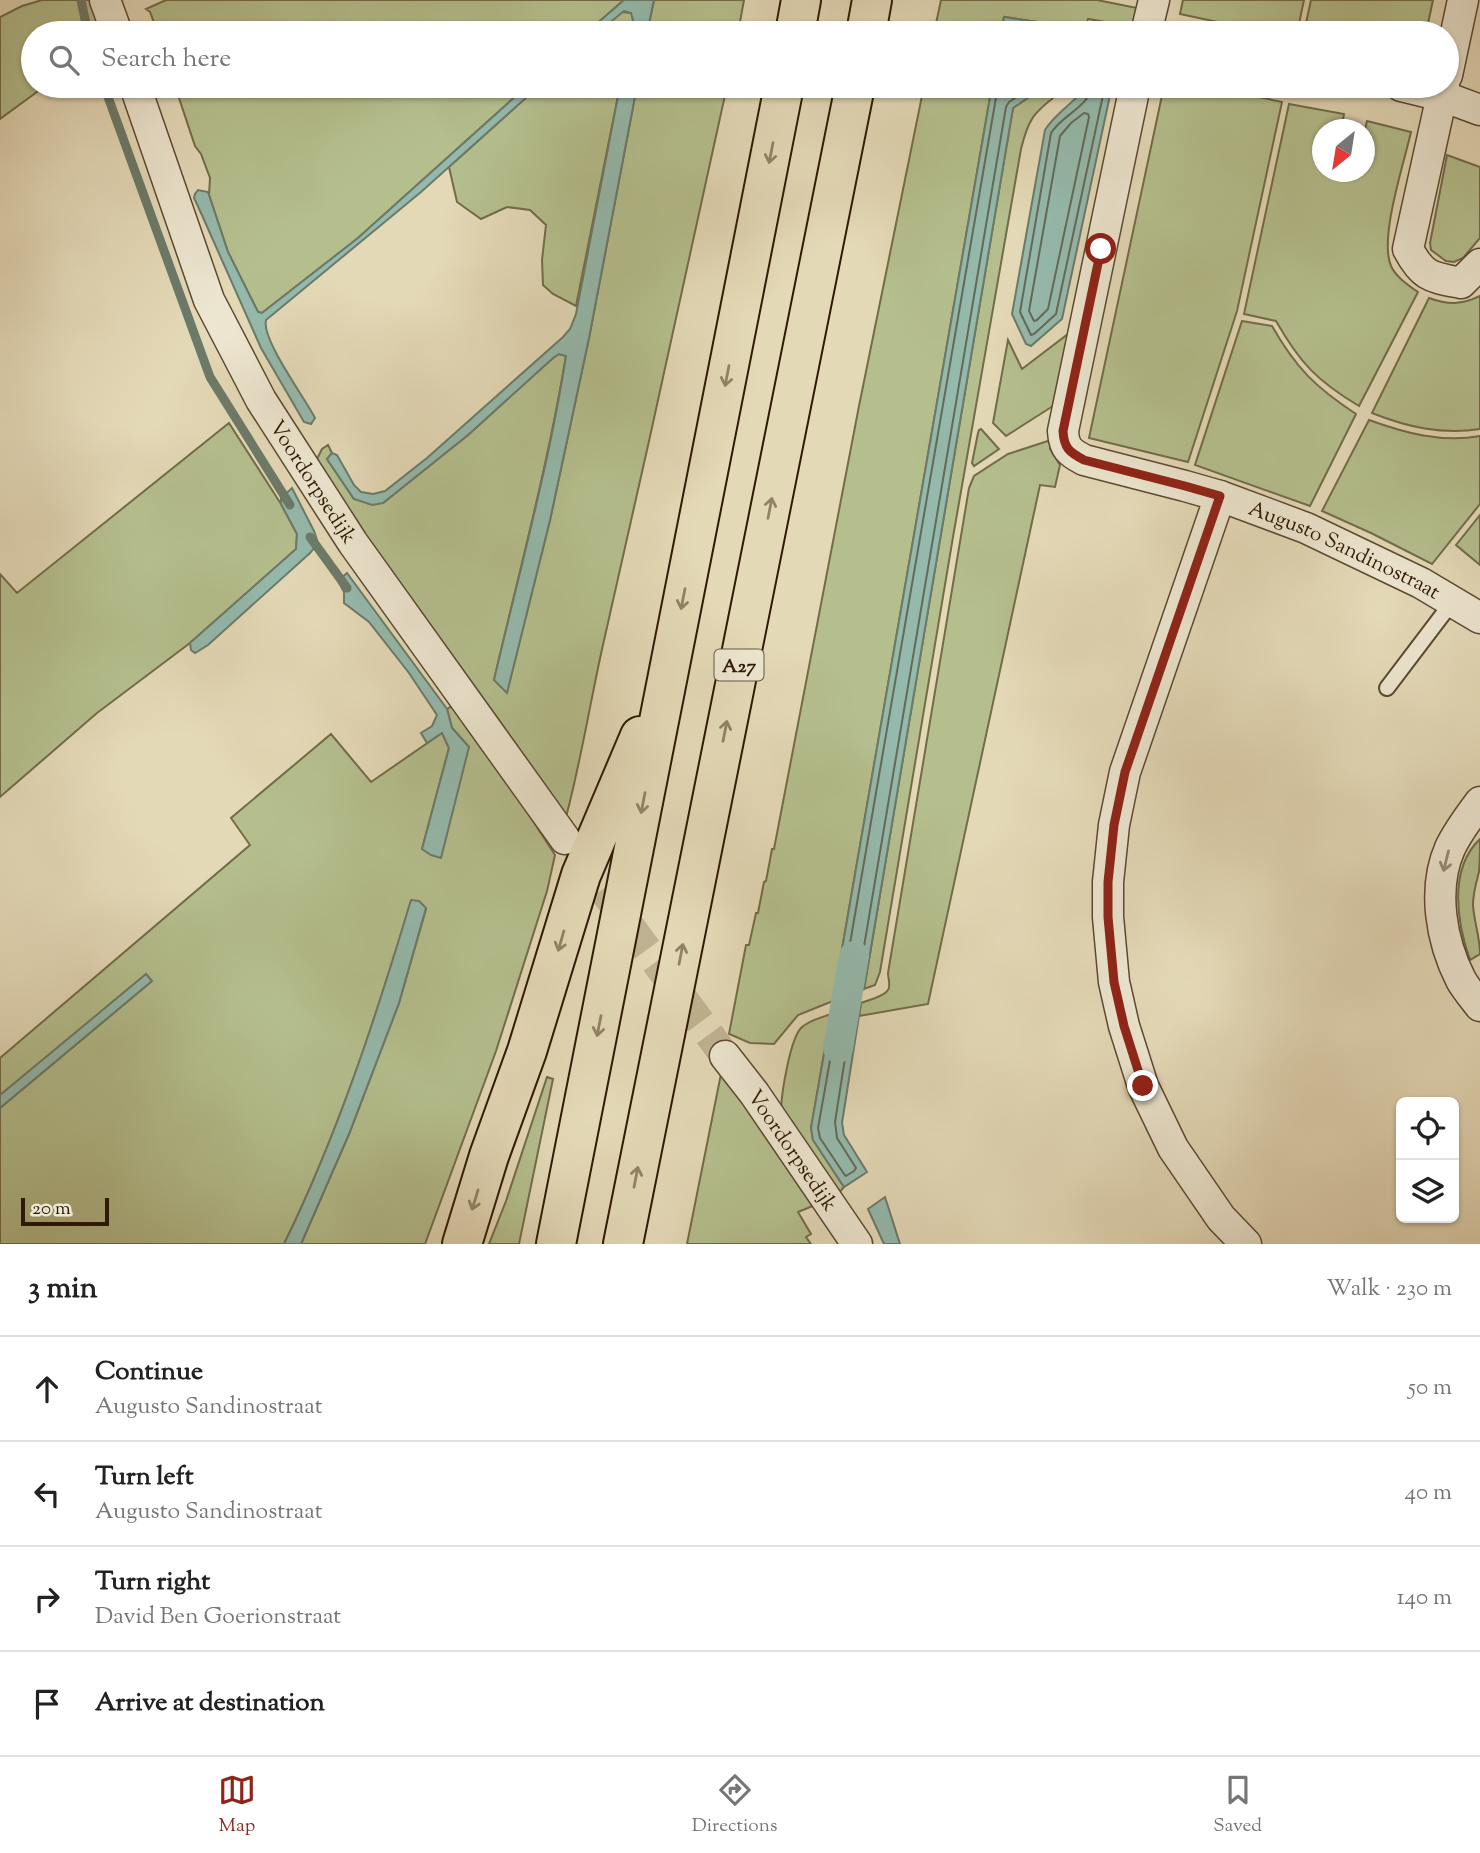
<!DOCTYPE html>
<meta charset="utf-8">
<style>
:root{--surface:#fff;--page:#f2f2f2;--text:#222;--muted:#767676;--line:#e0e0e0;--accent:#8f2418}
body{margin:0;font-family:"Sorts Mill Goudy",serif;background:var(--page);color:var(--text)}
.controls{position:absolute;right:21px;bottom:21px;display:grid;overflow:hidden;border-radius:10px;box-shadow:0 2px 5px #0004}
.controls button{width:63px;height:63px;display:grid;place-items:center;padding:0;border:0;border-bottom:2px solid var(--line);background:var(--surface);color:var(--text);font:35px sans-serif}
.compass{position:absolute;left:1312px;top:119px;width:63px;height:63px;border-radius:50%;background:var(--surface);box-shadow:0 2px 5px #0004;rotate:210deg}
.scale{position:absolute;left:21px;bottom:18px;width:88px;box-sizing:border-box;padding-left:7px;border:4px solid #2e1904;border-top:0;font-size:19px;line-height:24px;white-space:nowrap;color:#2e1904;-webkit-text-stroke:5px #ede6d0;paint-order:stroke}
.stop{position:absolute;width:21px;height:21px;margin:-16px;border:5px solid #8f2418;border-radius:50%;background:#fff}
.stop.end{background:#8f2418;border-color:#fff;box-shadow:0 2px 7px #0008}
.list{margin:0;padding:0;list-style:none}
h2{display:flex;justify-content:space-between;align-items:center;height:91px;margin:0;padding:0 28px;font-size:30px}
h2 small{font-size:23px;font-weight:400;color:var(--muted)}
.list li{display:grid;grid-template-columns:46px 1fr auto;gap:21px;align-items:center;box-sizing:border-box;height:105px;padding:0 28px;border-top:2px solid var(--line)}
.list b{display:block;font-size:26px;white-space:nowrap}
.list p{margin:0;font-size:23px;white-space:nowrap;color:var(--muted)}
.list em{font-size:23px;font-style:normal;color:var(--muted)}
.icon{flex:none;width:38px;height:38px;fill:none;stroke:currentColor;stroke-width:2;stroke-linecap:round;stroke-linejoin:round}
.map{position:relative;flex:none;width:1480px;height:1244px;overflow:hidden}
.search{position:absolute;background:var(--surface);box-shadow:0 2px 5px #0004;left:21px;right:21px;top:21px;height:77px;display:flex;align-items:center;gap:18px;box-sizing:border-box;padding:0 24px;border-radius:38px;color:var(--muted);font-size:26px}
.sheet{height:511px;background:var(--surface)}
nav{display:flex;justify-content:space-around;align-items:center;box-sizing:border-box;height:98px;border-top:2px solid var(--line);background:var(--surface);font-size:19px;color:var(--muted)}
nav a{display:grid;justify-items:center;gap:4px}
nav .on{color:var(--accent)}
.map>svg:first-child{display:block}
.green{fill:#b5bf8e;stroke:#726c49;stroke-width:2;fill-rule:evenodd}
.water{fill:#95baad;stroke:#6c7a69;stroke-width:2}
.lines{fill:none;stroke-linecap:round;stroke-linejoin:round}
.shore{stroke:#626a58;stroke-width:2}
.stream{stroke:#6c7a69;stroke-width:9}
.canal{stroke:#95baad;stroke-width:30}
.street-tunnel{stroke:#c0b393;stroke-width:30;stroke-dasharray:30 15;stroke-linecap:butt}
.lane-casing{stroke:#5c4931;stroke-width:18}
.street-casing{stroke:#5c4931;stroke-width:33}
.highway-casing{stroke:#2e1904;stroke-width:42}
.lane{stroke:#ede6d0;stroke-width:14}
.street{stroke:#ede6d0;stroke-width:30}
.highway{stroke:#e4d9b7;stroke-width:38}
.oneway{stroke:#928366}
.oneway2{stroke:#978a74}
.route{stroke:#8f2418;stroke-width:9}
.labels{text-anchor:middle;stroke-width:5;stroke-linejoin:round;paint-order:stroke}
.shield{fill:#ede6d0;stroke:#675641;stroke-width:2}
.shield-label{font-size:19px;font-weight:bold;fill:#2e1904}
.street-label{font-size:21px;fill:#2e1904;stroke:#ede6d0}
</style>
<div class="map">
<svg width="1480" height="1244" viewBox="0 0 1480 1244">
<rect width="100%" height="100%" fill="#e4d9b7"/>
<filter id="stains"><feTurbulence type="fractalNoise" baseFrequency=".00286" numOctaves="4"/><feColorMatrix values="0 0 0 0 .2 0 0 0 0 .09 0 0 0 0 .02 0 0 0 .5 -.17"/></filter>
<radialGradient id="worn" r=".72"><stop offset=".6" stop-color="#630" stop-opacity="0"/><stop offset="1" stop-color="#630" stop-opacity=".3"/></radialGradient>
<path class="green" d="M42,0H93L104,33H33V86H45L0,119V17L22,6Z
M166,0H624L586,33H158L150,12L146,9Z
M654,0H744L738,33H647Z
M941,0H1097L1137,8L1133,27L1088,19L1083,33H1077V28L1004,17L1001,33H934Z
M1183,0H1304L1297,33H1269L1180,14Z
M1311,0H1433L1426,33H1304Z
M621,12L632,13L633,20L631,33H597Z
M175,86H527L358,238L262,313L258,312L228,252L209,195L210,178L201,154L195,146Z
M539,86H620L576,306L553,294L543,285L542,260L546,225L530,210L507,207L481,219L457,202L449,167Z
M637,86H727C687,269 647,453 605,636C591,696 582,757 566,817L314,465L322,449L328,445L332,453L327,459L354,499L383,503L468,435L553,358L559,354L566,356C548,465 519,572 494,680L507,692L550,520L589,338Z
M924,86H992L833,1001L798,1015L774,1044L750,1043L729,1034L746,945H749L756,913H758L764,882L766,881L772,849H774L859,406Z
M1045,86H1067C1038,112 1031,109 1021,149L953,537L880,972L875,985L864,989L1013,108Z
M1164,86H1208L1282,102L1237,311L1188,462L1089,438Z
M1289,104L1344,114L1342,124L1365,129L1367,121L1411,132C1404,163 1379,238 1391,266C1396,277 1408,285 1418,292L1359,406C1317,381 1300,363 1276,321L1244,314ZM1322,130H1364V172H1322Z
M1447,155L1480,167V238L1463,258L1454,262L1446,261L1431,250L1430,243Z
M1480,296V429C1442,435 1407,427 1372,413L1429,298C1448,305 1462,305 1480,296Z
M1242,321L1272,326C1296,368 1315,387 1356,414L1310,506L1195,465Z
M1068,334L1053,406L1006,436L993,423L1008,340L1022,369Z
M1369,420C1405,433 1441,443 1480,436V504L1432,564L1371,533L1322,511Z
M229,423L281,504L297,534L296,549L190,643L97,713L0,797V574L17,593Z
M981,429L999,449L974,466L972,463L978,433L979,430Z
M1051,440L1050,449L1060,465L1055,487L1040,485L928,1004L859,1016L861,1003C868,1000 884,997 888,990C891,986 888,978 888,973L969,488L974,476L1008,454Z
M1480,515V565L1456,545Z
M457,703L555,855L547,891L496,1051L425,1244H301L349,1134L399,1003L426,909L411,901C376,1017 338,1134 284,1244H0V1108L152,981L0,1095V1058L250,845L231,818L331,734L371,782L442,733L449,748L422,849L469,747L452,728L447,709Z
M1480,839C1480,850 1480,862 1479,872C1476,883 1473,893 1473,905C1474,922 1480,937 1480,954L1470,960C1457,923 1448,869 1480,839Z
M831,1014L811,1128L813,1140L844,1187L838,1194L781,1108C782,1091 790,1040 801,1028C809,1020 821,1018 831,1014Z
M721,1074L774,1145L815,1205L798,1212L811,1234L806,1237L811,1244H687Z
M547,1077L553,1079L519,1244H489L506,1201Z"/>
<path class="water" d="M624,0H654L647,33H631L633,20L631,13L624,11L597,33H586Z
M1004,17L1077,28V33H1001Z
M527,86H539L421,192L266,320C261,339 305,398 315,418L311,424L304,422L261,348L201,213L194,198L195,194L198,190L208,192L228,252L258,312L262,313L358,238Z
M620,86H637L589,338L550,520L507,693L494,680C519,573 549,465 566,356L559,354L553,358L468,435L383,503L372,505L354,499L327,459L332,453L337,455L354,485L361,492L373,494L385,491L427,458L563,337L570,329L576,314Z
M992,86H1045L1013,108L864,989L833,1001Z
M1086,86H1112L1062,319L1031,346L1026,344L1012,314L1045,130C1056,112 1075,103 1086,86Z
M292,488L314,531L318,543L310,553L208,645L195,653L191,650L190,643L296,549L297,534L281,504V498Z
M347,573L447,709L452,728L469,747L441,858L431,855L422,849L449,748L442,733L427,743L421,733L432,726L437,715L409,673L369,622L344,603V592L338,581Z
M411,900L419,901L426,908L399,1003L349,1134L301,1244H284C338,1134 376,1017 411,900Z
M146,974L152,981L0,1108V1095Z
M861,1003L842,1123L844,1135L867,1172L844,1187L813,1140L811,1128L831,1014Z
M885,1197L900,1244H884L868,1209Z"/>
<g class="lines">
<path class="shore" d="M998,86L843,984L846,988L856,985L858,982L1006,107L1009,102L1033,86
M1092,86C1089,107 1062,115 1051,133L1020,312L1031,335L1034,334L1056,314L1105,86
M1084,113L1088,114L1089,117L1048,309L1037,320L1034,321L1029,311L1060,136L1071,123Z
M849,1016L851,1020L835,1122L837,1138L856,1168L854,1171L846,1176L844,1174L820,1138L818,1128L837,1021L839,1019Z"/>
<path class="stream" d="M81,0L88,33
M104,86L210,377L290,505
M310,537L347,588"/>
<path class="canal" d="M838,1048L854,956"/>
<path class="street-tunnel" d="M576,853L725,1056"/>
<defs>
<path id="lane" d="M1387,688L1453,601"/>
<g id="street">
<path d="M105,0L117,33"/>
<path d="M1146,33L1154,0"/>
<path d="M1447,75L1463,0"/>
<path id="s1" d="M135,86L209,300L261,400L353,543L565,839"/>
<path id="s2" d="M1135,86L1063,431C1064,448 1069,452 1084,460L1185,486L1220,496L1306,528L1421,583L1480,618"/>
<path d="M1401,86L1442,96L1480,110"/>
<path d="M1444,86L1408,249C1423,277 1430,277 1461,283L1480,264"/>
<path d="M1220,496L1125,772L1114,825L1108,882V917L1114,982L1124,1026L1143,1086L1173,1148L1221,1218L1246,1244"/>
<path d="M1480,802C1469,817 1458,831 1450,848C1432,889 1441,941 1461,980C1466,989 1474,998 1480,1006"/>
<path id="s3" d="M725,1056L754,1093L857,1244"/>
</g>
<path id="highway" d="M795,33L801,0
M866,33L872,0
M462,1244L489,1156L527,1051L581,875L640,736
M556,1244L784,86
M623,1244L855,86"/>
</defs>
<use href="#lane" class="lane-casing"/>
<use href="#street" class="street-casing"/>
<use href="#highway" class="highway-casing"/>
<use href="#lane" class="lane"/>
<use href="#street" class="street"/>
<use href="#highway" class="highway"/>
</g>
<defs><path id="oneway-shaft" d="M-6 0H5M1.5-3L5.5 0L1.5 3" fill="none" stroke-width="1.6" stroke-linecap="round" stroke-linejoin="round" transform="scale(1.75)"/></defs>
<g class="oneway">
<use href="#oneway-shaft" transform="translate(771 153) rotate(101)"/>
<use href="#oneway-shaft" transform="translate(727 376) rotate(101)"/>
<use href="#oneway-shaft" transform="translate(770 508) rotate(-79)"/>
<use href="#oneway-shaft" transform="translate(683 599) rotate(101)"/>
<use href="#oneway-shaft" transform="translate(725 731) rotate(-79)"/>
<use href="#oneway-shaft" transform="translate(643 803) rotate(101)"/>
<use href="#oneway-shaft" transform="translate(561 941) rotate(106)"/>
<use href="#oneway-shaft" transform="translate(681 954) rotate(-79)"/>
<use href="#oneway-shaft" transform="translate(599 1026) rotate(101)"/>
<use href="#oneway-shaft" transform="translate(636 1177) rotate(-79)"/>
<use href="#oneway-shaft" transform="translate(475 1200) rotate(107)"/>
</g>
<use class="oneway2" href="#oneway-shaft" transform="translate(1446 861) rotate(104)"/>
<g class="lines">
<path class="route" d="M1101,249L1063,431C1064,448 1069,452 1084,460L1185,486L1220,496L1125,772L1114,825L1108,882V917L1114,982L1124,1026L1143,1086"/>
</g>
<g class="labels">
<rect class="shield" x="714.5" y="649.5" width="49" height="31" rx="5"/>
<g class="shield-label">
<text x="739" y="672">A27</text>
</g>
<g class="street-label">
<text dy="7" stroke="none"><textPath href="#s1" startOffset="436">Voordorpsedijk</textPath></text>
<text dy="7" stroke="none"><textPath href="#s2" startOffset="667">Augusto Sandinostraat</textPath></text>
<text dy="7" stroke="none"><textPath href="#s3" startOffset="116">Voordorpsedijk</textPath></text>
</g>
</g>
<rect width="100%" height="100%" filter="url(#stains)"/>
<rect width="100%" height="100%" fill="url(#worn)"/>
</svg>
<div class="controls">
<button><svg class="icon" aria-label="locate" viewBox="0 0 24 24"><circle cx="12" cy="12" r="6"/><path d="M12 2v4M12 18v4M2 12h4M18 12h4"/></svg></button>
<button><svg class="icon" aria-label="layers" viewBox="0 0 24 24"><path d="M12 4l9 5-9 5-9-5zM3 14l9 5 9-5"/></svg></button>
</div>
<svg class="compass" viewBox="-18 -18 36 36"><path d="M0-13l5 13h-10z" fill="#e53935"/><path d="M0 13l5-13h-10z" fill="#767676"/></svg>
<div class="scale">20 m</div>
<div class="stop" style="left:1101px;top:249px"></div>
<div class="stop end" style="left:1143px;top:1086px"></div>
<div class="search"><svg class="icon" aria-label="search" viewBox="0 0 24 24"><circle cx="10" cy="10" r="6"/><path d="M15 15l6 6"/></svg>Search here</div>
</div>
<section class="sheet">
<h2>3 min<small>Walk · 230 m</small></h2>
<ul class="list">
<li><svg class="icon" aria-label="ahead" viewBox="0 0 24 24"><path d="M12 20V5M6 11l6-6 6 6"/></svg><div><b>Continue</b><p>Augusto Sandinostraat</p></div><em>50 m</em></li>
<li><svg class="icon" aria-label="left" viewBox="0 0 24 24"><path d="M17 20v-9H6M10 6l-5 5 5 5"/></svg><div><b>Turn left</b><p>Augusto Sandinostraat</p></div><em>40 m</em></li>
<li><svg class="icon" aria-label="right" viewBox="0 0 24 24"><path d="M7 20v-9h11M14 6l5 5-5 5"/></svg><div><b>Turn right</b><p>David Ben Goerionstraat</p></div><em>140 m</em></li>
<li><svg class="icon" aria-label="arrive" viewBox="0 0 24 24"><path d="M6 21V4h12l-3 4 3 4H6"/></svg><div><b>Arrive at destination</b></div></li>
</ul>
</section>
<nav>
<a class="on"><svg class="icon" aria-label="map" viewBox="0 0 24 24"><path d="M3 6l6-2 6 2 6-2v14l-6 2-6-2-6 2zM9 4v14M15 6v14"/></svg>Map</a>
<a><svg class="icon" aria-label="directions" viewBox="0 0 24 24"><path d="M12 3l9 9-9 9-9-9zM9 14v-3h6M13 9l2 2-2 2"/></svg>Directions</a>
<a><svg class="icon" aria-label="saved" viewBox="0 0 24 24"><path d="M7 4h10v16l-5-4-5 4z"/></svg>Saved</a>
</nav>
